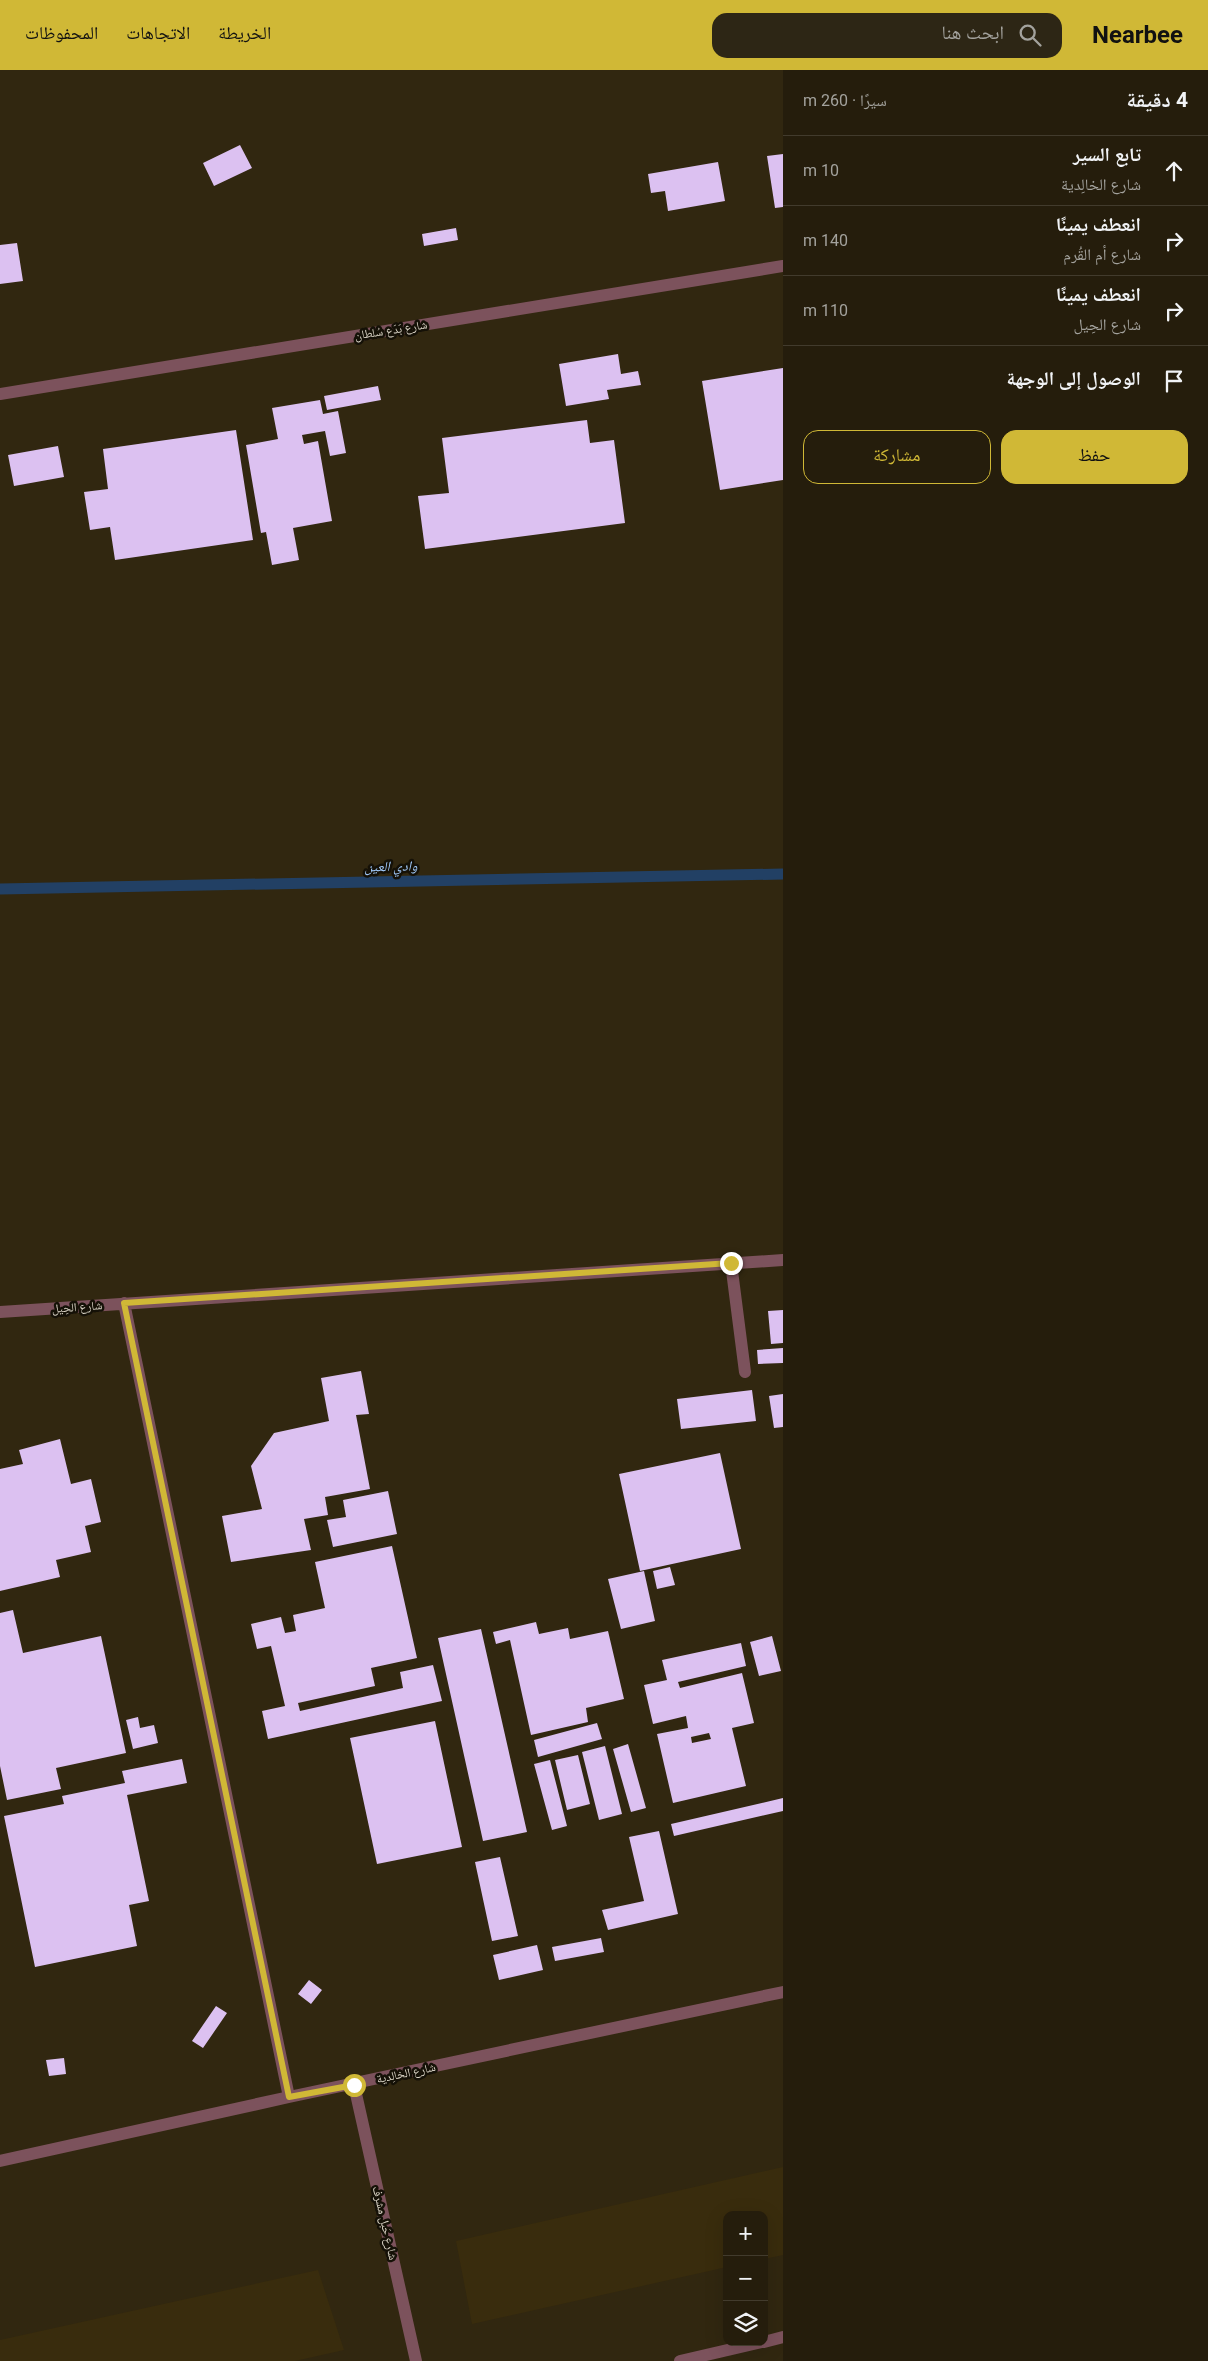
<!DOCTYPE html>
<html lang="ar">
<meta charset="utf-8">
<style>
:root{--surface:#251d0c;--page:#2d2615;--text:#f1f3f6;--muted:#a3a29d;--line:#423b2d;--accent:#d0b836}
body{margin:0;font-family:Roboto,"Noto Naskh Arabic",sans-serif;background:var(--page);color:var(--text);direction:rtl}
.controls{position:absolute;right:15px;bottom:15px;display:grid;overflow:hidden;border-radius:10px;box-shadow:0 5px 20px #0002}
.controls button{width:45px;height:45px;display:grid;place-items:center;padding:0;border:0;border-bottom:1px solid var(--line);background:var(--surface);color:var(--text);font:25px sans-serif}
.stop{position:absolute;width:15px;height:15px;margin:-11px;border:4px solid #d0b836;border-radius:50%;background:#fff}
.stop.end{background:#d0b836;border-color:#fff;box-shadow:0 1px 5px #0008}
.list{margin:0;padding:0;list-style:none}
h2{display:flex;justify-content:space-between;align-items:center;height:65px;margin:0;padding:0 20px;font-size:21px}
h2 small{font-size:16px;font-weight:400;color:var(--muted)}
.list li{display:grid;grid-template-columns:32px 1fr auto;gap:15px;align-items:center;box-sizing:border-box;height:70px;padding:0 20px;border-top:1px solid var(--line)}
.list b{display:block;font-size:19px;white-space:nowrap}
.list p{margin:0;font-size:16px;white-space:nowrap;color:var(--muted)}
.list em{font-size:16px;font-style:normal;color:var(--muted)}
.actions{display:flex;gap:10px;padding:15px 20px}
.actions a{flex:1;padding:11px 0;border:1px solid var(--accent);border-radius:15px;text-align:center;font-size:18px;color:var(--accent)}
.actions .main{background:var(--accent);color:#111}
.icon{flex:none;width:28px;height:28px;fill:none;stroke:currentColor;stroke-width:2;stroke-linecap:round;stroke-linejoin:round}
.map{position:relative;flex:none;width:783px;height:2291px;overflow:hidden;direction:ltr}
header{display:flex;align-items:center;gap:30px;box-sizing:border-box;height:70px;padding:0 25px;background:var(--accent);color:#111}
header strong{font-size:24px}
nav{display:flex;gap:28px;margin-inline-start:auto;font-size:18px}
.search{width:350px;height:45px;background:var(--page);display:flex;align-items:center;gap:12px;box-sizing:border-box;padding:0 18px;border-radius:15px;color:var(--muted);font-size:19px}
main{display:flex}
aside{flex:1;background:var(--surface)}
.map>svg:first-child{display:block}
.built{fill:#392c0d}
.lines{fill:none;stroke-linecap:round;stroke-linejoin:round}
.stream{stroke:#224064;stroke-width:11}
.building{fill:#dcc1f1;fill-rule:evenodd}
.minor{stroke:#7c525c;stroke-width:12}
.route{stroke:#d0b836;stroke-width:6}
.labels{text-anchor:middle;stroke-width:5;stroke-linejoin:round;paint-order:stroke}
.street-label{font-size:12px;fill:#dad4c6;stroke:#151107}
.water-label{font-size:14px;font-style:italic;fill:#a1c9f9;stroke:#151107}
</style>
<header>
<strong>Nearbee</strong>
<div class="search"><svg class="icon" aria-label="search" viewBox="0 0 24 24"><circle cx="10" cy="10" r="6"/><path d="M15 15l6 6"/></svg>ابحث هنا</div>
<nav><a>الخريطة</a><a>الاتجاهات</a><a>المحفوظات</a></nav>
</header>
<main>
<aside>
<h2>4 دقيقة<small>سيرًا · 260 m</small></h2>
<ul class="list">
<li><svg class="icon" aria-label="ahead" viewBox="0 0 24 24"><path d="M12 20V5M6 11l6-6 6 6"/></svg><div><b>تابع السير</b><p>شارع الخالِدية</p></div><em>10 m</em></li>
<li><svg class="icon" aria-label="right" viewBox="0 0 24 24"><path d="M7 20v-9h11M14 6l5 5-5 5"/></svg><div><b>انعطف يمينًا</b><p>شارع أم القُرم</p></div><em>140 m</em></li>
<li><svg class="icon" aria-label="right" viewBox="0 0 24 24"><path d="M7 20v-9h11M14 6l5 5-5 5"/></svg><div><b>انعطف يمينًا</b><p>شارع الحِيل</p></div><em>110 m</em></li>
<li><svg class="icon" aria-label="arrive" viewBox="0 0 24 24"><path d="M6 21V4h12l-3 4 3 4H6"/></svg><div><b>الوصول إلى الوجهة</b></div></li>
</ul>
<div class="actions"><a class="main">حفظ</a><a>مشاركة</a></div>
</aside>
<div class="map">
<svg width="783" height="2291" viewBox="0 0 783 2291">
<rect width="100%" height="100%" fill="#312710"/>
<path class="built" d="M783,2097V2185L764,2189V2145H727V2197L472,2254L456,2171Z
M318,2200L344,2280L295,2291H0V2270Z"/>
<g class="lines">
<path class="stream" d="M0,819L783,804"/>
</g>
<path class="building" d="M240,75L252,98L214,116L203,93Z
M783,84V137L775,138L767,86Z
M718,92L725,131L668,141L665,121L651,123L648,104Z
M456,158L458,170L424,176L422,164Z
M17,173L23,211L0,214V175Z
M618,284L621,304L638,301L641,315L607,320L609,329L566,336L559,294Z
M783,298V410L720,420L702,311Z
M378,316L381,330L327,340L324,326Z
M320,330L323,344L338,341L346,383L330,386L325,361L302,365L304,374L318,371L332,451L293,458L299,490L272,495L266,462L261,463L246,375L278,369L272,338Z
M587,350L590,373L614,370L625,453L425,479L418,426L449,423L442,368Z
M236,360L253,470L115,490L110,457L90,460L84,422L108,419L103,379Z
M58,376L64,407L14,416L8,385Z
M783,1240V1273L771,1274L768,1241Z
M783,1278V1293L758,1294L757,1280Z
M361,1301L369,1344L356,1345L370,1419L325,1427L328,1445L304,1449L311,1480L231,1492L222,1446L262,1439L251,1396L274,1363L329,1351L321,1308Z
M752,1320L756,1351L681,1359L677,1329Z
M783,1324V1357L774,1358L769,1326Z
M60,1369L71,1414L91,1409L101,1452L85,1456L91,1482L56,1490L60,1507L0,1521V1399L23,1394L19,1380Z
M720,1383L741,1479L640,1501L619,1404Z
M388,1421L397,1464L333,1477L327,1450L346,1447L343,1430Z
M392,1476L417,1588L371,1598L375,1616L298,1633L300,1641L403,1618L400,1602L433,1595L442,1631L268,1669L262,1641L285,1636L271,1576L257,1579L251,1554L281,1547L285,1563L296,1561L293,1545L325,1538L315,1492Z
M670,1497L675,1515L657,1519L653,1501Z
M644,1501L655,1551L621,1559L608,1509Z
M13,1540L23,1583L101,1566L126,1683L56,1698L61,1719L7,1730L0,1696V1543Z
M536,1552L539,1564L568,1558L570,1569L608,1561L624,1629L586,1638L588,1652L531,1665L510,1570L496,1574L493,1562Z
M481,1559L527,1762L483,1771L438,1568Z
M772,1566L781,1601L759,1606L750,1572Z
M741,1573L746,1596L678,1612L680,1618L742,1603L754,1653L732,1658L746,1716L673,1733L657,1664L688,1658L686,1646L653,1654L644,1615L667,1610L662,1590ZM709,1663L711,1669L692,1673L691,1667Z
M138,1647L140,1658L154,1655L158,1673L133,1679L126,1650Z
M435,1651L462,1777L377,1794L350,1668Z
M597,1653L602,1669L538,1687L534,1670Z
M628,1674L646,1738L631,1742L613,1679Z
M605,1676L622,1744L599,1750L582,1682Z
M578,1685L590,1734L567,1740L555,1690Z
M182,1689L187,1713L127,1725L149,1831L129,1835L137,1876L35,1897L4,1746L64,1734L62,1726L125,1713L122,1701Z
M550,1690L567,1756L552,1760L534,1694Z
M783,1728V1741L674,1766L671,1754Z
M659,1761L678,1844L608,1860L602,1840L644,1831L629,1767Z
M500,1787L518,1866L492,1871L475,1792Z
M601,1868L604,1882L555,1891L552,1877Z
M537,1875L543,1900L499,1910L493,1885Z
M309,1910L322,1920L311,1934L298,1924Z
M216,1936L227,1943L203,1978L192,1971Z
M64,1988L66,2004L49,2006L46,1990Z"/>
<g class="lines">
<path class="minor" d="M0,324L783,196
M731,1193L745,1302
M124,1233L289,2027
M0,1242L783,1190
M354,2015L416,2291
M0,2091L289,2027L783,1922
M764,2272L783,2267
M680,2291L762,2272"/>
</g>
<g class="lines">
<path class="route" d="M354,2015L289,2027L124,1233L731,1193"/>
</g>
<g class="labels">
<g class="street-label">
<text transform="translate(391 260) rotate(-9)" y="4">شارع بَدَع سُلطان</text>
<text transform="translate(77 1237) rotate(-4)" y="4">شارع الحِيل</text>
<text transform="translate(406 2003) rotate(-12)" y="4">شارع الخالِدية</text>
<text transform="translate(385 2153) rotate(77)" y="4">شارع حَبل مشرف</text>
</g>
<g class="water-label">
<text transform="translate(391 796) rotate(-1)" y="5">وادي العين</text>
</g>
</g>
</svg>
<div class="controls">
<button>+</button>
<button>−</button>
<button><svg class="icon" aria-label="layers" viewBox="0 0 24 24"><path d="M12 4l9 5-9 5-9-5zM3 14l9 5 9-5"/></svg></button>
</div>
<div class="stop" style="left:354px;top:2015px"></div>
<div class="stop end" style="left:731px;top:1193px"></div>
</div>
</main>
